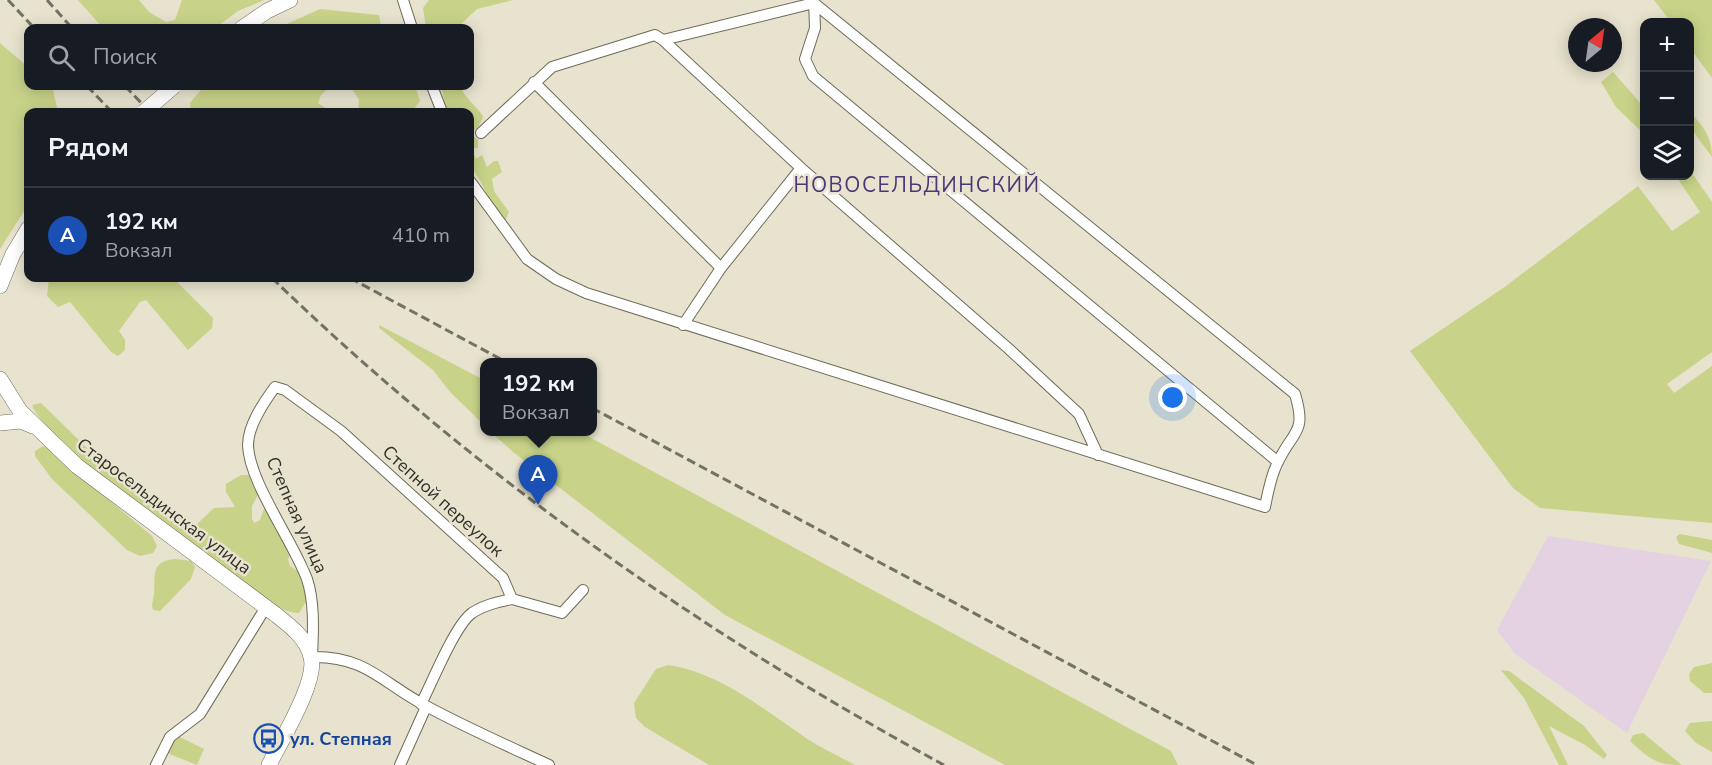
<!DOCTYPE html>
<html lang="ru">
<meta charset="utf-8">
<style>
:root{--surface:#171b24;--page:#20242c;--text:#f1f3f6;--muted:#9ea1a6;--line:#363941;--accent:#b9a7df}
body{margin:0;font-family:"Nunito Sans",sans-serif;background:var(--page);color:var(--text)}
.controls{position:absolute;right:18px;top:18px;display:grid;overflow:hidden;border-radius:12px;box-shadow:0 3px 15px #0003}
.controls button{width:54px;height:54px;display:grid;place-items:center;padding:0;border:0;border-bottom:2px solid var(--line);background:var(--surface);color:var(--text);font:30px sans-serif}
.compass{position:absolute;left:1568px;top:18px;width:54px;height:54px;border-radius:50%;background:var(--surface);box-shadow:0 3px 15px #0003;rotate:29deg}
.you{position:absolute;left:1173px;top:398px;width:21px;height:21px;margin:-15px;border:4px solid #fff;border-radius:50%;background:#1a73e8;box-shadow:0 0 0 9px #1a73e833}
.badge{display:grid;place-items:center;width:39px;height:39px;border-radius:50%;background:var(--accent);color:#fff;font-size:20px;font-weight:700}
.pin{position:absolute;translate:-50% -50px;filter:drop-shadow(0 2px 3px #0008)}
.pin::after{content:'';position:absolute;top:32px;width:21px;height:18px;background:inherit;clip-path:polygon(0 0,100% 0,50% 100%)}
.popup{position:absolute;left:480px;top:358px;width:117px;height:78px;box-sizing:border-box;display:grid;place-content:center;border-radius:12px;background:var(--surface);filter:drop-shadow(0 2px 4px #0005);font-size:20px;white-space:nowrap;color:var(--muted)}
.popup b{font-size:22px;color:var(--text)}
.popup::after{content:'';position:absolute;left:50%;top:100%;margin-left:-12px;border:12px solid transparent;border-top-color:var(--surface)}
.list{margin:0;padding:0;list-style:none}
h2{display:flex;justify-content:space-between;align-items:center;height:78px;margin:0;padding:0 24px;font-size:26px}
h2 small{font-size:20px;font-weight:400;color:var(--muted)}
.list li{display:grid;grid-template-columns:39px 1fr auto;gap:18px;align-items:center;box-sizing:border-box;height:96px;padding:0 24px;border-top:2px solid var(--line)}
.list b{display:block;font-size:22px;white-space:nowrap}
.list p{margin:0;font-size:20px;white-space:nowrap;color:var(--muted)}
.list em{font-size:20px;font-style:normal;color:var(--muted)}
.icon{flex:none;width:33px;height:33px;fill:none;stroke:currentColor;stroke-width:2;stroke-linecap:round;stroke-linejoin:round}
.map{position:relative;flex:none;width:1712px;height:765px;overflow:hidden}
.search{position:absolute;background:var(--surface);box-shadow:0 3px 15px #0003;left:24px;top:24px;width:450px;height:66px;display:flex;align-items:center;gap:15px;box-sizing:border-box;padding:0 21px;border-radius:12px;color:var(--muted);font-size:22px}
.panel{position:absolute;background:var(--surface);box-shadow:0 3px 15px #0003;left:24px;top:108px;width:450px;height:174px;border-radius:12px}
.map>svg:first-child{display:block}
.industrial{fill:#e4d2e3}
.green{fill:#c8d389}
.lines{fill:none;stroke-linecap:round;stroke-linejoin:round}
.street-casing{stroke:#6f6b58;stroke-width:12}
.secondary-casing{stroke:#6f6b58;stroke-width:16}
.street{stroke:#fff;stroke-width:10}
.secondary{stroke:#fff;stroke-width:15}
.rail{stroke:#747165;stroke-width:3;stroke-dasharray:9 4.5;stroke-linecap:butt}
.secondary-bridge-casing{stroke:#6f6b58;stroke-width:16;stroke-linecap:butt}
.secondary-bridge{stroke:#fff;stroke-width:15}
.labels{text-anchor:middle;stroke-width:5;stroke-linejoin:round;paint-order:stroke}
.street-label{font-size:18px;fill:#313028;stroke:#e7e3ce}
.transit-label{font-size:18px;font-weight:bold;fill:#164399;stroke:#e7e3ce;text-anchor:start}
.quarter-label{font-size:21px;letter-spacing:1.5px;fill:#4b3874;stroke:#e7e3ce}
</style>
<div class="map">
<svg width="1712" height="765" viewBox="0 0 1712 765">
<rect width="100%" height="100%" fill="#e7e3ce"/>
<path class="industrial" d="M1548,536L1711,561L1627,733L1515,654L1497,630Z"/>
<path class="green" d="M78,0H139L149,12L166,22L175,20L182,0H264L238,11L215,28H103Z
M429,0H513L477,9L457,28H426L423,8Z
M1654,0H1712V78L1690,48V22H1671Z
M320,9L379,15L381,27L278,28Z
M0,43L28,67V86H52L58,112L73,109L91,112H28V205L0,249Z
M1613,72L1644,107V134L1616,107L1601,82Z
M204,86H331L321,95L318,103L331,112H191L190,103Z
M350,86H410L417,91L420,101L413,110L406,112H358L359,100Z
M441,86L461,88C467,100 476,106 483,116C481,124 477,130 470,133V112H447Z
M1690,112C1703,126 1712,137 1712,157L1690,127Z
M472,135L478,140V148H472L476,159L482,155L487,167L494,161H498L502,172L492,179L494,191L509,212L506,219L501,220C490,204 482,179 470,166V136Z
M1690,170L1712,202V352L1667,384L1674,393L1712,366V523L1540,508L1513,488L1410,351L1506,286L1638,186L1672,231L1700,212L1676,176H1690Z
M49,278H173L213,318L212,328L188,350L146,300L140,302L119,331L125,340V350L118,356L111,352L70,302L58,307L47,296Z
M379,325L484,380V425L450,392L433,370L379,328Z
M41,403L88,449L118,471L133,478L148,493L187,523L196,525L214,508L235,507L226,492V484L241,475H249L259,493L252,506V519L254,523L260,520L266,503L292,553L288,559L290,566L301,573L303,586L310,589L311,594L299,613C278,615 228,574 214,558C177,533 45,441 32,405Z
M491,432H580L1171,751L1178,765H1005L725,615L513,452Z
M43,446L50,450L152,536L157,546L153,553L140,556L127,550L52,479L35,456V451Z
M1680,534L1712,540V553L1679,544L1676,537Z
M176,559L191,561L195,567L191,579L160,611L153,610C151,604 153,602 154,595C156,576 149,561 176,559Z
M1712,663V693H1704L1690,681L1689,674L1694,667Z
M668,665C721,673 763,709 806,738C821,748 839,756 855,765H709L645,727L636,718L634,703L656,669Z
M1501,670L1509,671L1584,726L1607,755L1604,759L1585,745L1549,726L1568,765H1559L1524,698Z
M1712,721V752L1696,743L1685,731L1690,723Z
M1643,733L1682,765C1655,765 1650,759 1630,741L1633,735Z
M176,735L204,749L197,765L167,753Z"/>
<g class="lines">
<defs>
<path id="street" d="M403,0L412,28
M814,0L815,28L805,59L813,76L1278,462
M814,3L663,40L801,168L1009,349L1079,414L1098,455
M534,82L721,268
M432,86L442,112
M481,133L552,67L655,35L663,40
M470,181L527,259L556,279L586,293L1265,507C1268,492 1271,475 1278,462C1293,430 1307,434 1295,394L814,3
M683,325L721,268L801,168
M421,704C432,683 455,625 472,613C484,605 498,602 512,599
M156,765L170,737L200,714L266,607
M400,765L426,707
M549,765C508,746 467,728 428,707C383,684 367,656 312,657C313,633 315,603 307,579C293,541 249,482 248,445C248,425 264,402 275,387L285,390L341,431L503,578L512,599L562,613L583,590"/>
<path id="secondary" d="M242,28L267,11L290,0
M0,286L13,254L28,229
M0,379L20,411L77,466L275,614C289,625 307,638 311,657C318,681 280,742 269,765
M0,423L21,421L33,426"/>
</defs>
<use href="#street" class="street-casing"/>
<use href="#secondary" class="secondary-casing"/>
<use href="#street" class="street"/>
<use href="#secondary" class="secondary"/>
<path class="rail" d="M8,0L34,28
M47,0L72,28
M87,86L112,112
M125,86L150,112
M272,278C471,471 701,633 944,765
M350,278L506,362
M592,408L1257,765"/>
<defs>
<path id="secondary-bridge" d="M144,112L174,86"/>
</defs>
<use href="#secondary-bridge" class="secondary-bridge-casing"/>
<use href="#secondary-bridge" class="secondary-bridge"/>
</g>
<defs>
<symbol id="bus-ring" viewBox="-11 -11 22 22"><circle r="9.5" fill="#e7e3ce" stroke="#1a4fb4" stroke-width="1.5"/><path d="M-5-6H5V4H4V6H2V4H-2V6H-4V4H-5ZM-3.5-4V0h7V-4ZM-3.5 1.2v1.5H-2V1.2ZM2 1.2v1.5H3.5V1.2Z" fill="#1a4fb4"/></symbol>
</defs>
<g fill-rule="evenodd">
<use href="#bus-ring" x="252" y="722" width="33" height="33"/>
</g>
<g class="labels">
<g class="street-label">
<text transform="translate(443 501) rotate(42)" y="6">Степной переулок</text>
<text transform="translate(164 506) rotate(37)" y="6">Старосельдинская улица</text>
<text transform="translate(297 515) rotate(66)" y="6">Степная улица</text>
</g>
<g class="transit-label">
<text x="290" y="745">ул. Степная</text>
</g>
<g class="quarter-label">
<text x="917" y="192">НОВОСЕЛЬДИНСКИЙ</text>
</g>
</g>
</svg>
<div class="controls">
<button>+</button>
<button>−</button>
<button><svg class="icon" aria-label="layers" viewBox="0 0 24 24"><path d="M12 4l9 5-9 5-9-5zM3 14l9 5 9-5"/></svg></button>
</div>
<svg class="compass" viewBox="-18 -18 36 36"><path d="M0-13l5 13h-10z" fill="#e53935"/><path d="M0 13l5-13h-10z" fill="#9ea1a6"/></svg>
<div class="you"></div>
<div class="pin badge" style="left:538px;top:505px;background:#1a4fb4">A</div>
<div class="popup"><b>192 км</b>Вокзал</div>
<div class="search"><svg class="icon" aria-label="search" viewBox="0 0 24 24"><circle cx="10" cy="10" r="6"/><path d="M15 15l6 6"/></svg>Поиск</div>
<section class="panel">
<h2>Рядом<small></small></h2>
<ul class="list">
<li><span class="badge" style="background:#1a4fb4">A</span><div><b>192 км</b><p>Вокзал</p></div><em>410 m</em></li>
</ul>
</section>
</div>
